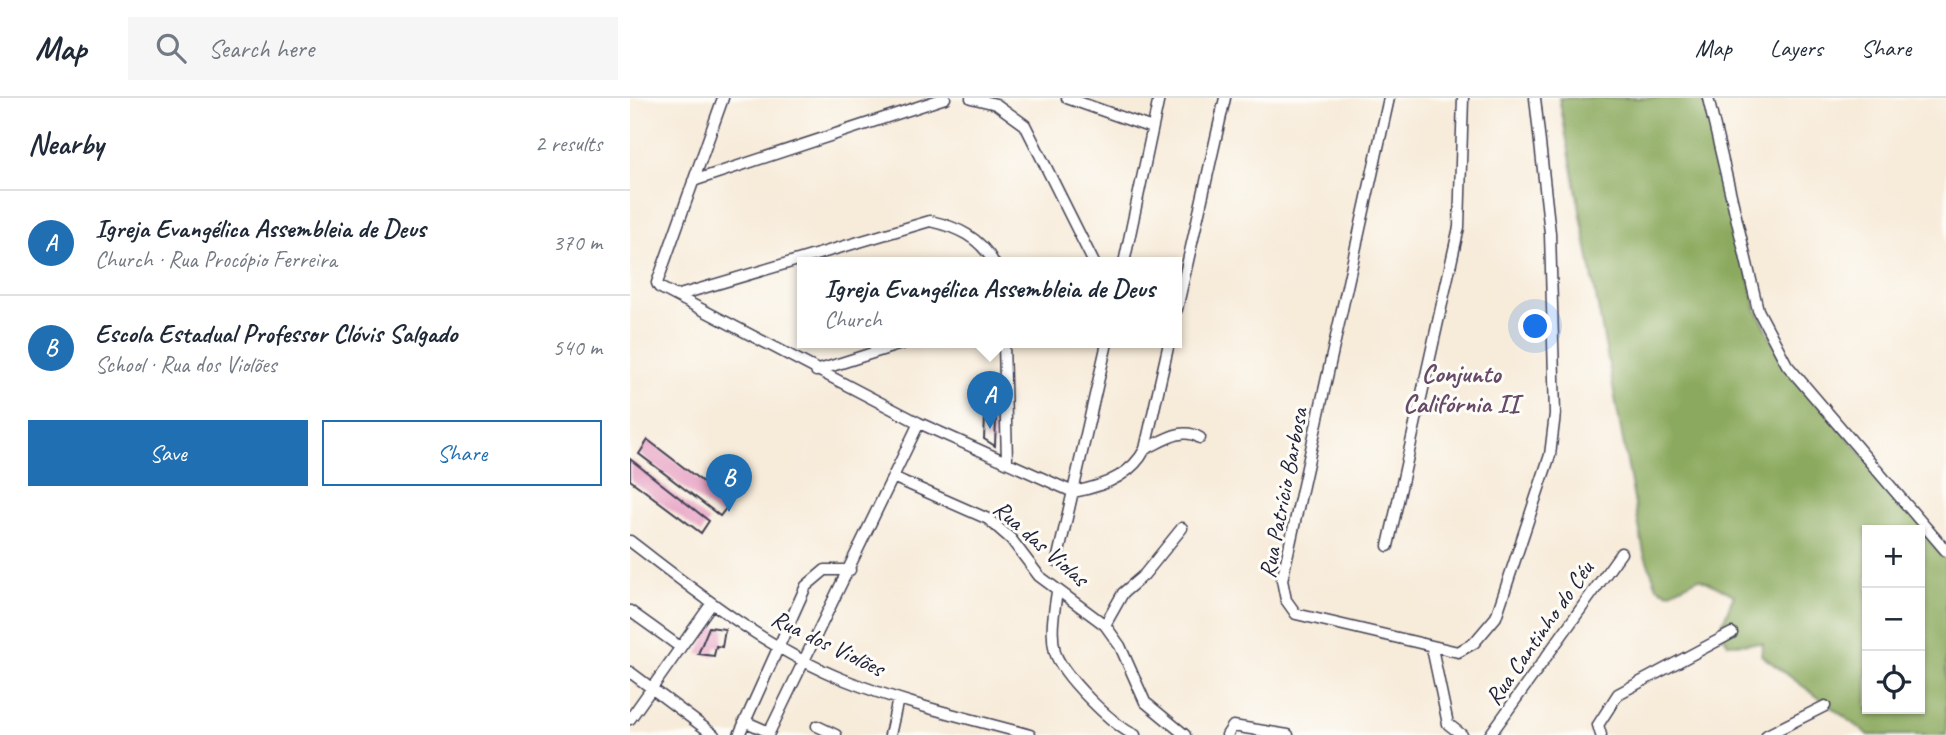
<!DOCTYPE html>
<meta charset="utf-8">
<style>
:root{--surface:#fff;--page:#f6f6f7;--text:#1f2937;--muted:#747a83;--line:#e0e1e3;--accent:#1f6fb2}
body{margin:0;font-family:Caveat,sans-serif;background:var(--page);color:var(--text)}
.controls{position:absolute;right:21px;bottom:21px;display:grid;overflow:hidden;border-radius:0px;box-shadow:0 2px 5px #0004}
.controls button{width:63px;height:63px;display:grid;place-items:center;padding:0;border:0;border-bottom:2px solid var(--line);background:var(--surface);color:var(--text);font:35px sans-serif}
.you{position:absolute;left:906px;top:229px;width:24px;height:24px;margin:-18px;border:5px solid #fff;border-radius:50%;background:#1a73e8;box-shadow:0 0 0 10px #1a73e833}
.badge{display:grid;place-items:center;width:46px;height:46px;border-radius:50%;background:var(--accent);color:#fff;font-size:23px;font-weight:700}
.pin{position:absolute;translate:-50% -58px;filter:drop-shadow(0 2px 4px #0008)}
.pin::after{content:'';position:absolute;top:37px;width:24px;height:21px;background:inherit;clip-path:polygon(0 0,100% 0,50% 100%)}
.popup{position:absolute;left:167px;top:159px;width:385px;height:91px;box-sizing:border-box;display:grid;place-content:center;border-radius:0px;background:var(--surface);filter:drop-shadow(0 2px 5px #0005);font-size:23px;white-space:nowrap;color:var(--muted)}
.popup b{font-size:26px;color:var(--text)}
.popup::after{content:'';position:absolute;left:50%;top:100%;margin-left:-14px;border:14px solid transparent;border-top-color:var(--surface)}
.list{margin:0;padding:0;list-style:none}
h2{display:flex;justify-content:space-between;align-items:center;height:91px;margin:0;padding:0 28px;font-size:30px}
h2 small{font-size:23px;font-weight:400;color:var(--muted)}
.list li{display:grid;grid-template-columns:46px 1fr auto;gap:21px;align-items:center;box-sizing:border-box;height:105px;padding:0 28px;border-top:2px solid var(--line)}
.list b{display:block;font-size:26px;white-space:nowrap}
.list p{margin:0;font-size:23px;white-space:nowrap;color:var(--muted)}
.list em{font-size:23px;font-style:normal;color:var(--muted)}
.actions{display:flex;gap:14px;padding:21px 28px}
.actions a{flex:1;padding:16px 0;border:2px solid var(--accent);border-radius:0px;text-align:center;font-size:24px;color:var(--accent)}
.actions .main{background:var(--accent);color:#fff}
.icon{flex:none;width:38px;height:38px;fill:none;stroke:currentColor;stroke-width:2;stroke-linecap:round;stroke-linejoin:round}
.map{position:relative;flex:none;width:1316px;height:637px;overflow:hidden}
header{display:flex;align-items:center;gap:42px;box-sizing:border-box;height:98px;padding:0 35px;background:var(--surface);border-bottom:2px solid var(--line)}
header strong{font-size:33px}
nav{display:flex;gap:38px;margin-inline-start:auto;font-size:24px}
.search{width:490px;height:63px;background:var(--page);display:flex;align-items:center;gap:18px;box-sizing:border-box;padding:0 24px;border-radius:0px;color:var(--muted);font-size:26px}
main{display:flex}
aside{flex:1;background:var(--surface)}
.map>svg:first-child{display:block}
.forest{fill:#8caa5e;stroke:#57664c;stroke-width:2;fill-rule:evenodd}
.building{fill:#e494bc}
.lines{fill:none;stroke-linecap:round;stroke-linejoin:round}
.minor-casing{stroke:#424053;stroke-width:13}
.minor{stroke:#fff;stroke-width:10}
.labels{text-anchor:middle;stroke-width:6;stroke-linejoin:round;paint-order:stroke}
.street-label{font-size:24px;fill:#22223b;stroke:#fdfcf7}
.neighbourhood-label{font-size:26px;font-weight:bold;fill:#664a68;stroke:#fdfcf7}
</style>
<header>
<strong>Map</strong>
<div class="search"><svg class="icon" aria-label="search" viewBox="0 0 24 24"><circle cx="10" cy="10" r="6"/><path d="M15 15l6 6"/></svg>Search here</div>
<nav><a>Map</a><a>Layers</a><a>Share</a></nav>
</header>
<main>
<aside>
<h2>Nearby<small>2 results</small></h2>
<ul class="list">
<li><span class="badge">A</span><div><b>Igreja Evangélica Assembleia de Deus</b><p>Church · Rua Procópio Ferreira</p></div><em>370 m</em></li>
<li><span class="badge">B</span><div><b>Escola Estadual Professor Clóvis Salgado</b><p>School · Rua dos Violões</p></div><em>540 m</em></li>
</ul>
<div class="actions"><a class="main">Save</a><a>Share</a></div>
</aside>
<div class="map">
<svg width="1316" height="637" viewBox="0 0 1316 637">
<rect width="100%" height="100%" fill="#fdfcf7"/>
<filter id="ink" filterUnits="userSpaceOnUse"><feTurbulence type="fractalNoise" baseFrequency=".0143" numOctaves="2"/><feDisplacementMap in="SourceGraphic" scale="14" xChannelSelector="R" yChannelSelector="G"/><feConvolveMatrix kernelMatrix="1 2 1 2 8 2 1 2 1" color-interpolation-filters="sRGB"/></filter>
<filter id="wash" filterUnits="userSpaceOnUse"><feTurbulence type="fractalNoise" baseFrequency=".00686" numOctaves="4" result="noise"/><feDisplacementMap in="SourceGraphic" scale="28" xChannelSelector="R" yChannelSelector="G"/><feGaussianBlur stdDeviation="1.57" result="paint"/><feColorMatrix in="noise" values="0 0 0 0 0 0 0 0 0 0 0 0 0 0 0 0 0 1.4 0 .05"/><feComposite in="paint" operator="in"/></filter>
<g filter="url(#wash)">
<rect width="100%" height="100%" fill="#f7ebd9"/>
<path class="forest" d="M929,0H1077L1127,213L1156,267L1316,454V637H1239L1131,557L1133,545L1098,546L1090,531L1104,497L1069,480L1039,495L1027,489L1014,455ZM1237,432H1290V611H1237Z"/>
<g id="blocks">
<path class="building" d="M355,320H366L365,348L354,341Z
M18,342L100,405L90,418L9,356Z
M0,361L79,423L71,435L0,382Z
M79,529L95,531L92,549L86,548L84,558L68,556Z"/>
</g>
</g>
<g filter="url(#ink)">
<use href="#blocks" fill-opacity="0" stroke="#424053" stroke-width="2"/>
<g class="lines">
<defs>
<path id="minor" d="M93,0L27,185L29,189L289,325L443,394C471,389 502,377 515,351L539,245
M341,0L366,6L395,27L464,165
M437,0L522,30
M759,0L652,482L656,502L666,516L828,554L844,545L866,519L920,357L925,316L920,135L905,0
M1078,0L1128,212L1157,267L1316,453
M63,83L315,0
M494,165L529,0
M46,198L300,123C327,129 350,139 364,165
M547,211L595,0
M374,245L377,363
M186,273L274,245
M515,351C533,343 552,328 570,340
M265,380L358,421L381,441L409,478L475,527L490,548L515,604L555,637
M0,443C67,494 136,551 215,582C275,606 338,620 400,637
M758,448L829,129L833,0
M427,463L477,245
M427,494C424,514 420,534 425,554C431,576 484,629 505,637
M0,513L50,549
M475,527L493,495L514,477L552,430
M802,550L818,626L832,637
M0,574L84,637
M0,621L82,505
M114,623L139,634
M187,628L206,637
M109,637L176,488L195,472H220
M138,637L289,325
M260,637L268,601
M597,637L603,628L658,637
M860,637L991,455
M971,637L968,627L988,596L1102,535
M1137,637L1195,608"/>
</defs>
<use href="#minor" class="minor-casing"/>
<use href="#minor" class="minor"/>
</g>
</g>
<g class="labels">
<g class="street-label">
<text transform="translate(653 395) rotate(-79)" y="8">Rua Patrício Barbosa</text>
<text transform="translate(411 445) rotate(41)" y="8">Rua das Violas</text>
<text transform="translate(909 535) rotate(-55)" y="8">Rua Cantinho do Céu</text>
<text transform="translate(198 545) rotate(26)" y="8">Rua dos Violões</text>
</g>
<g class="neighbourhood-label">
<text x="831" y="284">Conjunto<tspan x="831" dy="30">Califórnia II</tspan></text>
</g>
</g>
</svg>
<div class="controls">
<button>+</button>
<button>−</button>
<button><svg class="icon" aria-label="locate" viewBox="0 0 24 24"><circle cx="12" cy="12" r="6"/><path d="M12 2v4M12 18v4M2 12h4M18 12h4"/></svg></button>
</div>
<div class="you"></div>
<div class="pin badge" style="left:360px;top:331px">A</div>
<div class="popup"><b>Igreja Evangélica Assembleia de Deus</b>Church</div>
<div class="pin badge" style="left:99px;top:414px">B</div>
</div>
</main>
